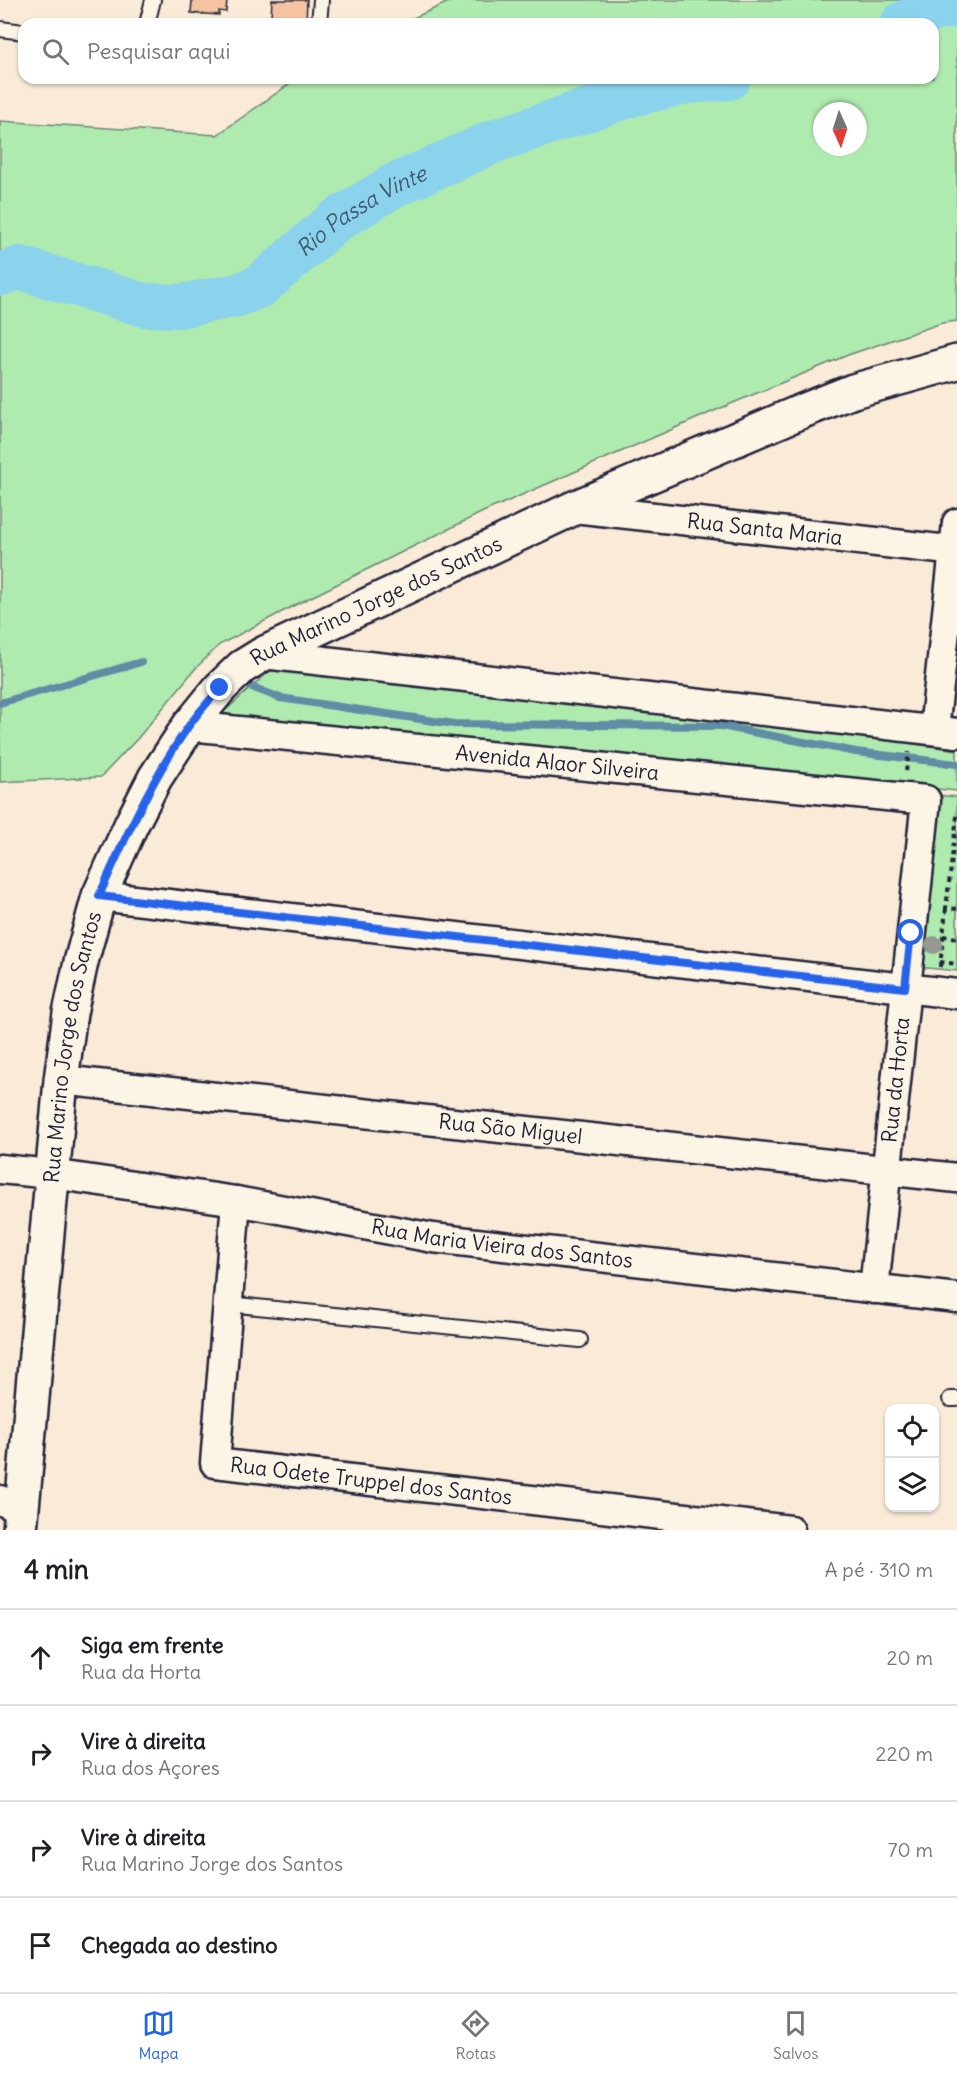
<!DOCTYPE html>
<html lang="pt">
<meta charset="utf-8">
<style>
:root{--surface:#fff;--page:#f6f6f6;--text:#202124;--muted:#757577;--line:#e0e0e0;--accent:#2563eb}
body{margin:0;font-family:Delius,sans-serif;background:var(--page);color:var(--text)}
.controls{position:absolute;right:18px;bottom:18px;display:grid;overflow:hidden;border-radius:12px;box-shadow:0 2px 4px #0004}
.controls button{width:54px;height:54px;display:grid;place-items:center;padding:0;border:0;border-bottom:2px solid var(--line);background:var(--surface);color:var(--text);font:30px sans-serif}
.compass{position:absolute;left:813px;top:102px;width:54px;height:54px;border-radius:50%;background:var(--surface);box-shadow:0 2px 4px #0004;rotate:177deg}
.stop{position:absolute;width:18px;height:18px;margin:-14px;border:4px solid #2563eb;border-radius:50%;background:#fff}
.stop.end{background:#2563eb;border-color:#fff;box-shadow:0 2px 6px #0008}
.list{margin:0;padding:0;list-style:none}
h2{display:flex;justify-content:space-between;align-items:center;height:78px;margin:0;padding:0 24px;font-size:26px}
h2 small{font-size:20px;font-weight:400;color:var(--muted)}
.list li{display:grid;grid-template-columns:39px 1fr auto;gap:18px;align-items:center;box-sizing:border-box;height:96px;padding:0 24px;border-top:2px solid var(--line)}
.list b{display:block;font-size:22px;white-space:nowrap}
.list p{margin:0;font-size:20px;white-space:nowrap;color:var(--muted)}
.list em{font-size:20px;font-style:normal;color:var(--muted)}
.icon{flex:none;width:33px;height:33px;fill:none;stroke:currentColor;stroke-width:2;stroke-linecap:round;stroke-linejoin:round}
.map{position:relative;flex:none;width:957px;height:1530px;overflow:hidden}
.search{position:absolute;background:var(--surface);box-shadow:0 2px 4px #0004;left:18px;right:18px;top:18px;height:66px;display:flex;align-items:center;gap:15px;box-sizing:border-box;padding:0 21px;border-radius:18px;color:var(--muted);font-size:22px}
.sheet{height:462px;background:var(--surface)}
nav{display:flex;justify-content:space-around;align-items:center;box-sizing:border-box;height:84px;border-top:2px solid var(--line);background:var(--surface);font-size:16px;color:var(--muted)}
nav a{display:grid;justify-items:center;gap:3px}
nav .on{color:var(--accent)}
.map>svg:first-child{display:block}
.green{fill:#afeaaf;stroke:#688675;stroke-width:1.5;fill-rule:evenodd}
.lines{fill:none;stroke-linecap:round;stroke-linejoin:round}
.stream{stroke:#618ca6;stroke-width:8}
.river{stroke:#8bd2ed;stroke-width:44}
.building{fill:#f3c3a2;stroke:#22223b;stroke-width:1.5}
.service-casing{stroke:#22223b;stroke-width:18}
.minor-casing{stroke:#22223b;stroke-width:33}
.tertiary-casing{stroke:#22223b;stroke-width:38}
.path{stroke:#22223b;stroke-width:4;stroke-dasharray:4.5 4.5;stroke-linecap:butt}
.service{stroke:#fcf5e5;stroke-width:14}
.minor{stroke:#fcf5e5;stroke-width:28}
.tertiary{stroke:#fcf5e5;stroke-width:33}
.tree{fill:#969892}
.route{stroke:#2563eb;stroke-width:8}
.labels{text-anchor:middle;stroke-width:4.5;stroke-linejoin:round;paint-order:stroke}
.street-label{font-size:21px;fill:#22223b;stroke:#fcf5e5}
.water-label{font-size:22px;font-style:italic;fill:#425770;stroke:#fcf5e5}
</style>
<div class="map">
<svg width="957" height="1530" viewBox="0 0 957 1530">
<rect width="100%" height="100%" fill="#faebd8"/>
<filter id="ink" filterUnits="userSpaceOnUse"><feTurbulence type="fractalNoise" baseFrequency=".0167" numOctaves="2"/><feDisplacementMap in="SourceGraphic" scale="12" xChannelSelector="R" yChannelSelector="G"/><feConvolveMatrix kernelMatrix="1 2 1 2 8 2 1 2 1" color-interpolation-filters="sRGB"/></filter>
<g filter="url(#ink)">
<path class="green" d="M453,0H957V321L942,323L848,355L714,411L483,512L297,604L219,645L195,669L138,738L101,777L0,782V121L217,135L298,78H933V24H400ZM822,111H858V147H822Z
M271,670L697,713L957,750V791L217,718Z
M937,795L957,797V971L918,967Z"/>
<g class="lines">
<path class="stream" d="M249,686L280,698L454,724L721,726L856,752L957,764
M0,703L141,662"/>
<g class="river">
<path d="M902,24C918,16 939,4 957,7"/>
<path id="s1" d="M0,274L20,268L144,305L180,306L238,295L260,286L334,222L393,186L495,141L634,94L688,82L729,78"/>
</g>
</g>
<path class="building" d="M192,0H227L226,12L219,11V15L191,13Z
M272,0H307L306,22L278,20V16H271Z"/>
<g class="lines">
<defs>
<path id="service" d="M147,24L153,0
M319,24L321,0
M0,29L24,32
M228,1304L580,1340
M950,1399H957"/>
<g id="minor">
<path id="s2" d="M574,508L957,551"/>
<path d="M263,654L957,733"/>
<path id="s3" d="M189,726L926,800L874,1289"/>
<path d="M934,730L957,523"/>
<path d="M99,896L957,994"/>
<path id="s4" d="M61,1080L957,1178"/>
<path id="s5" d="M0,1169L52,1174L236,1201L433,1238L957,1298"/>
<path id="s6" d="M236,1201L215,1463L790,1530"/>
<path d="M0,1500L22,1510"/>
</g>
<g id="tertiary">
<path id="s7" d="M20,1530L61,1080L70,1013L81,962L99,896L131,825L155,778L189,726L220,688L242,667L263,654L574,508L800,412L853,391L957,362"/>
</g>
</defs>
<use href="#service" class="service-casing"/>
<use href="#minor" class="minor-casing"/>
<use href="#tertiary" class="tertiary-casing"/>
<path class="path" d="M906,771L909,752
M957,816L946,908L957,909
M943,936L957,938
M940,962L957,964
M940,967L946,908"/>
<use href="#service" class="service"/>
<use href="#minor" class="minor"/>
<use href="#tertiary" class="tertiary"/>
</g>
<circle class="tree" cx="934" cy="945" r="9"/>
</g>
<g class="lines" filter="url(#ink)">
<path class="route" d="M220,688C209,701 197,714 188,727C151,780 125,838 99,896L905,988L911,933"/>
</g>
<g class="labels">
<g class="street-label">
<text dy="7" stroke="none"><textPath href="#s2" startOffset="192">Rua Santa Maria</textPath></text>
<text dy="7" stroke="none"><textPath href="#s7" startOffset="1062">Rua Marino Jorge dos Santos</textPath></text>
<text dy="7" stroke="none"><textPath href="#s3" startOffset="370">Avenida Alaor Silveira</textPath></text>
<text dy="7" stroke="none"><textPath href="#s7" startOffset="486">Rua Marino Jorge dos Santos</textPath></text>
<text transform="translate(896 1080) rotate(-84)" y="7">Rua da Horta</text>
<text dy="7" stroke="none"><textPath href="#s4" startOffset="452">Rua São Miguel</textPath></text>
<text dy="7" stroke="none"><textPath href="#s5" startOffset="508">Rua Maria Vieira dos Santos</textPath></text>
<text dy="7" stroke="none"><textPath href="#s6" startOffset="420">Rua Odete Truppel dos Santos</textPath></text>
</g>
<g class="water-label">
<text dy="8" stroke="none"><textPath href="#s1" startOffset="396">Rio Passa Vinte</textPath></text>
</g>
</g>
</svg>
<div class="controls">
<button><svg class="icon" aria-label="locate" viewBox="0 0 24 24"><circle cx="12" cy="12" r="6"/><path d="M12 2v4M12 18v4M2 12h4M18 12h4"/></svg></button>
<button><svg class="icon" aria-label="layers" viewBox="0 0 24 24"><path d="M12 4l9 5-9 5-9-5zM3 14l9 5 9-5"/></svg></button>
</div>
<svg class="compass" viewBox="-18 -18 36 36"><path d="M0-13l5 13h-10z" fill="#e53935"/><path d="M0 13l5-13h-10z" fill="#757577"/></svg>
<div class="stop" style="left:911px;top:933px"></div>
<div class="stop end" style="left:220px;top:688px"></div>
<div class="search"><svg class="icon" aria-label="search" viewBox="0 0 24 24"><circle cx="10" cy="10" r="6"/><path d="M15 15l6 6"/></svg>Pesquisar aqui</div>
</div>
<section class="sheet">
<h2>4 min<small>A pé · 310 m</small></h2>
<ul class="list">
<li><svg class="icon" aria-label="ahead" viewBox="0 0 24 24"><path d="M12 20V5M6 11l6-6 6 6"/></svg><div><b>Siga em frente</b><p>Rua da Horta</p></div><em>20 m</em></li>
<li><svg class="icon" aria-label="right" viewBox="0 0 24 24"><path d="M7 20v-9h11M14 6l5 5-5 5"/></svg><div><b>Vire à direita</b><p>Rua dos Açores</p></div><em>220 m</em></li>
<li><svg class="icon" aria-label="right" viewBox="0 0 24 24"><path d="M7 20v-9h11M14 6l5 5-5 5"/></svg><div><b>Vire à direita</b><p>Rua Marino Jorge dos Santos</p></div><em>70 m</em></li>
<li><svg class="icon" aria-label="arrive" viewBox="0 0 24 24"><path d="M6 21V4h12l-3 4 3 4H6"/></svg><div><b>Chegada ao destino</b></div></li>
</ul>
</section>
<nav>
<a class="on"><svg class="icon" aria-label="map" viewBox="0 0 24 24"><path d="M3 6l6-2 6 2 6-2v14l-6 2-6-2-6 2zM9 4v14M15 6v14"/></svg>Mapa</a>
<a><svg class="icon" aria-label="directions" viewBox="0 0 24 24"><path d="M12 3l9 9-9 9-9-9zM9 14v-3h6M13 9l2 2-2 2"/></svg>Rotas</a>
<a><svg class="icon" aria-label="saved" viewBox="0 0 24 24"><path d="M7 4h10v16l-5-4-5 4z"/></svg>Salvos</a>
</nav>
